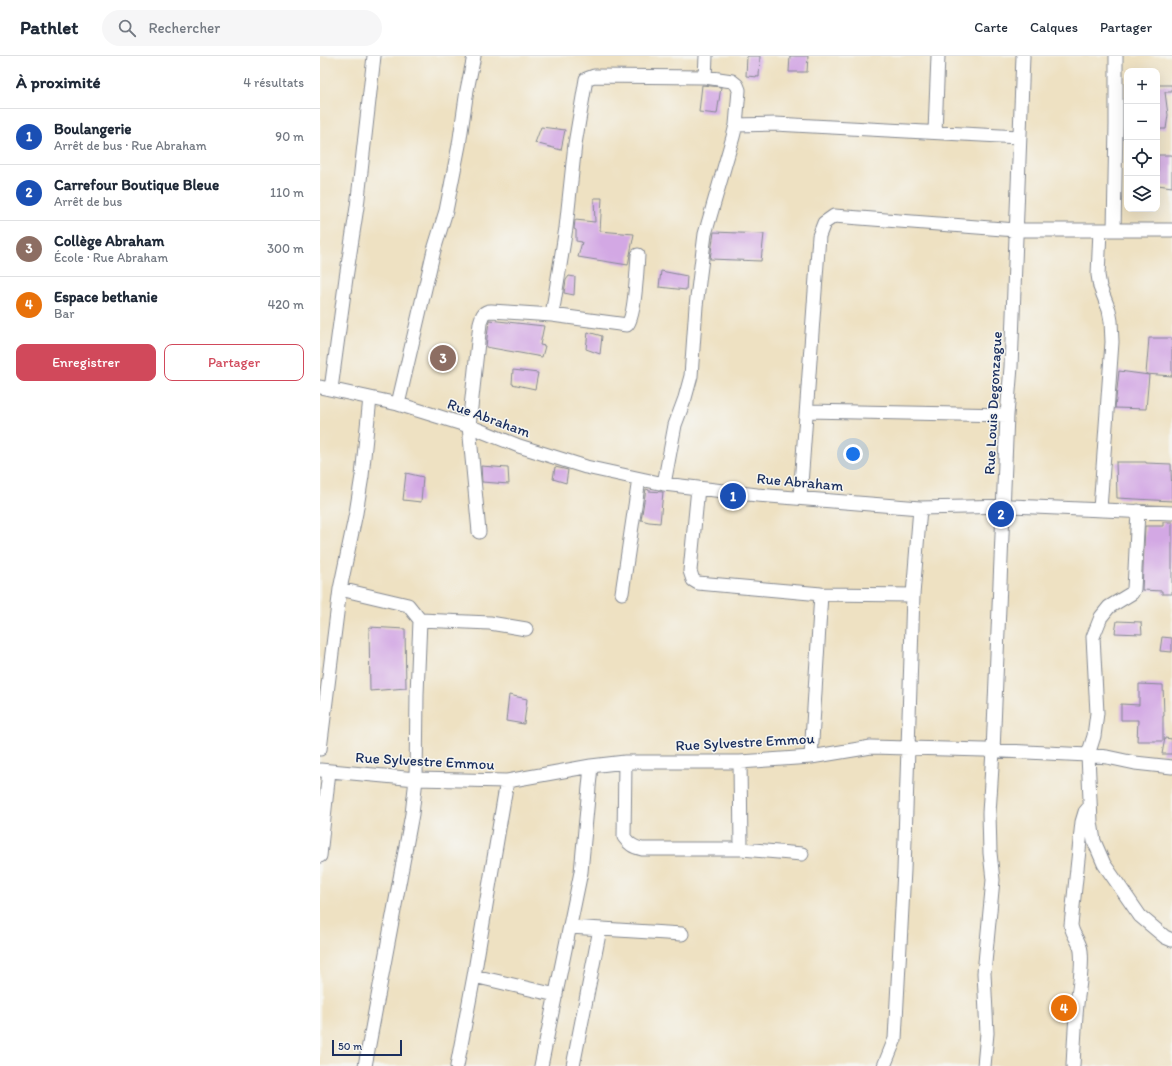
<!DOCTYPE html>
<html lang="fr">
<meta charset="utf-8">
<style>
:root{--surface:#fff;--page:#f6f6f7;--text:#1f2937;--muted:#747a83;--line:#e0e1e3;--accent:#d1495b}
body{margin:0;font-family:Itim,sans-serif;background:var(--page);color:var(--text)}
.controls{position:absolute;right:12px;top:12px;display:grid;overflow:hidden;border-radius:8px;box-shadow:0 4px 16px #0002}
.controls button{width:36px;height:36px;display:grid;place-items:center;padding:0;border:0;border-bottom:1px solid var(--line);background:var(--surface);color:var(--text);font:20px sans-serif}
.scale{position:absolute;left:12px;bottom:10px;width:70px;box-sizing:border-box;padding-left:4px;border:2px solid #1b2f5e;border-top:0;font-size:11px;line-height:14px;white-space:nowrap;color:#1b2f5e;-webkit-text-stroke:3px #f6f6f2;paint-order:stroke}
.you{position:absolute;left:533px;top:398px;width:14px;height:14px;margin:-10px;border:3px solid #fff;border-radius:50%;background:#1a73e8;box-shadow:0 0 0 6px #1a73e833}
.badge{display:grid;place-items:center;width:26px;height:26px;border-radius:50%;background:var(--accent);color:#fff;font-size:13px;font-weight:700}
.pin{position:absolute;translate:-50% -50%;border:2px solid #fff;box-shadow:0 1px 4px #0006}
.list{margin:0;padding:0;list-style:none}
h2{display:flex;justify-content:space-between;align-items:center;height:52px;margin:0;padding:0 16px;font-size:17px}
h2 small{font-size:13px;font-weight:400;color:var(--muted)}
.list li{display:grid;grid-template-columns:26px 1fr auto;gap:12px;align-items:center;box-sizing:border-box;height:56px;padding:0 16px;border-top:1px solid var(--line)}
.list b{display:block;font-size:15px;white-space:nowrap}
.list p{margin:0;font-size:13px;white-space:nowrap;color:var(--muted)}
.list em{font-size:13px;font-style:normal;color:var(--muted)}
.actions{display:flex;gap:8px;padding:12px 16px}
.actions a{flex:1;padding:9px 0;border:1px solid var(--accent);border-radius:8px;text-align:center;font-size:14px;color:var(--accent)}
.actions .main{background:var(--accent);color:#fff}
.icon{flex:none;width:22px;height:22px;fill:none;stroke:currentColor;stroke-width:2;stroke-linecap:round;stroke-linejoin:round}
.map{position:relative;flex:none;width:852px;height:1010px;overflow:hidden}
header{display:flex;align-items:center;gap:24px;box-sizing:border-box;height:56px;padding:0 20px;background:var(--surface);border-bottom:1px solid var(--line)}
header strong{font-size:19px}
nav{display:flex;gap:22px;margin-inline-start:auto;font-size:14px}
.search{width:280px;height:36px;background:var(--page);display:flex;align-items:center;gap:10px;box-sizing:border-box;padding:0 14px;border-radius:22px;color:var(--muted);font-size:15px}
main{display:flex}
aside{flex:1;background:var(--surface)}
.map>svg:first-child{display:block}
.building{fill:#d3a8e4}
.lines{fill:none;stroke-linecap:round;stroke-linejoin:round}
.minor-casing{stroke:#848890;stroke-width:15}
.minor{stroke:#fff;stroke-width:13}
.labels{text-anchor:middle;stroke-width:3;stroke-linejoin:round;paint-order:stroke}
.street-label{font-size:15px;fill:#1b2f5e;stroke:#f6f6f2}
</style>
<header>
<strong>Pathlet</strong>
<div class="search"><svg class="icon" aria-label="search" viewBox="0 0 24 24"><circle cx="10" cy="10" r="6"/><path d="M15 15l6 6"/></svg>Rechercher</div>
<nav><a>Carte</a><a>Calques</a><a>Partager</a></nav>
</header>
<main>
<aside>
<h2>À proximité<small>4 résultats</small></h2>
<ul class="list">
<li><span class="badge" style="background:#1a4fb4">1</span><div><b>Boulangerie</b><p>Arrêt de bus · Rue Abraham</p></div><em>90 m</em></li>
<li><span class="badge" style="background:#1a4fb4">2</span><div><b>Carrefour Boutique Bleue</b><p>Arrêt de bus</p></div><em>110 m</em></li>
<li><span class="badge" style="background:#8d6e63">3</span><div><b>Collège Abraham</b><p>École · Rue Abraham</p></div><em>300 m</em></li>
<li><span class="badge" style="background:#e8710a">4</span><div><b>Espace bethanie</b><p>Bar</p></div><em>420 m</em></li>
</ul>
<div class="actions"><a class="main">Enregistrer</a><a>Partager</a></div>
</aside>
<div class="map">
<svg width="852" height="1010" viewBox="0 0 852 1010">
<rect width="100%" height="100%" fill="#f6f6f2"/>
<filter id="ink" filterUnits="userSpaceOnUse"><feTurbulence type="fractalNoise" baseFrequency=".025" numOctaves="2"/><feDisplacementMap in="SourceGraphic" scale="8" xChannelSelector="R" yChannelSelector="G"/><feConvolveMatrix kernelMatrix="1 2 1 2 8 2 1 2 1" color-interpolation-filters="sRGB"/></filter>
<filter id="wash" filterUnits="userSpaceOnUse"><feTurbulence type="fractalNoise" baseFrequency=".012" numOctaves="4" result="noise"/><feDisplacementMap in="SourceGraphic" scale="16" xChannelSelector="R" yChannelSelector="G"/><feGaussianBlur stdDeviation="0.9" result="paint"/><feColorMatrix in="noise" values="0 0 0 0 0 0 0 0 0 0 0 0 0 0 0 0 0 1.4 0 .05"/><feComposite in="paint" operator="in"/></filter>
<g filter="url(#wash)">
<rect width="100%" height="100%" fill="#eee1c2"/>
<g id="blocks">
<path class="building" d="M427,0H440L439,21L426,20Z
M470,0H488L487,16H469Z
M382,29L401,31L397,58L379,56Z
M837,29H852V36H845L848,59L846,73H837Z
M221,71L245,74L241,94L215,87Z
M838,99H852V131L838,129Z
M274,142H282L280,175L314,178L308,209L258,201L262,186L256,185V174L254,173L255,164L275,166Z
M394,176L444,178L441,205L390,203Z
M341,215L367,220L366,234L339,231Z
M249,220L255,221L254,239L244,237L246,224Z
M169,264L224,270L220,289L225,290L222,301L166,291Z
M268,276L282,280L280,298L266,293Z
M829,282H852V320L826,318Z
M193,314L218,317L215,333L192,328Z
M799,315L829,319L826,353L795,352Z
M796,406H826V407L851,408L852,445L797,442Z
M161,410L188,412L189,428L162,426Z
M235,411L248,414L246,427L233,423Z
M86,417L103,421L101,446L83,444Z
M326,433L329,434V435L343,436L340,467L329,466L321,464Z
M843,466H852V538H842V535L822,534L825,470H843Z
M797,565L821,566L822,578L795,577Z
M49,571L85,573L86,632L50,635Z
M842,581L852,582V596L840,595Z
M819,628L843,629L844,660H843V685H817L818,664H801V648L819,649Z
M189,639L207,643L204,668L186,665Z
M845,682L852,683V698H842Z"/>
</g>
</g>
<g filter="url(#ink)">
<use href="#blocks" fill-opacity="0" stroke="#848890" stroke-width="1"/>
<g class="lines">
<defs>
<path id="minor" d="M385,21L386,0
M416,69L455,68L699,81
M615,76L618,0
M794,174L796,69V0
M232,259L246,172L255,88L266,23L274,20L385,21L412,25L417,29L419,34L416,69L413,81L385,178L376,250L371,320L365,342L355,369L344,428
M0,331L78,348L149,370L199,390L266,411L344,428L437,439L600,452L691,450L852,457
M11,333L26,222L37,151L54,0
M78,348L114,194L126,155L139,89L147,34L154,0
M487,355L687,359
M378,432L370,515L373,524L378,527L501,538L593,539
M480,442L499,180L504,167L514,160L696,174H852
M780,453L792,286L791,265L789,254L780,231L778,219L780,174
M818,455L814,533L812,537L789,551L781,561L773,581L777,657L774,680L768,699L771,766L774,785L784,808L800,831L820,860L845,881L852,884
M159,476L149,370L160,267C162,260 163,255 171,255L232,259L307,269C315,261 317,213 318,199
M20,533L88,549L100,564L97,638L96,723L92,758L45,1010
M302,537L319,423
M100,564L170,567L206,573
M0,693L20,533L36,457L42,420L50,342
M491,701L501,538
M305,706L304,781C309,788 313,791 322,793H421L482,798
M420,706L421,793
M0,714L96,723L187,725L271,710L305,706H420L491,701L551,691L664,694L768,699L787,701L815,707L852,711
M0,800L9,715
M250,871L362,878
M154,920L236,939
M137,1010L154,920L187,725
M221,1010L261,816L271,710
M253,1010L280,873
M564,1010L575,983L584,814L593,539L600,452
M664,1010L667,977L664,917L673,824L670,797L669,757L673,695L687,359L691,311L703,0
M753,1010C754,989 755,968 757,948C759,931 763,912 761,895C760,885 752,879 751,869L762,766L765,756L770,750"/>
</defs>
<use href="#minor" class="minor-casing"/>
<use href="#minor" class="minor"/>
</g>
</g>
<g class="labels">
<g class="street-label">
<text transform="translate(673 347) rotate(-87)" y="5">Rue Louis Degonzague</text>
<text transform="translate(169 362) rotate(20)" y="5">Rue Abraham</text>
<text transform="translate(480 426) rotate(5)" y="5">Rue Abraham</text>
<text transform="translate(425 686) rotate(-3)" y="5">Rue Sylvestre Emmou</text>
<text transform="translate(105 705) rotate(3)" y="5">Rue Sylvestre Emmou</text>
</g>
</g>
</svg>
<div class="controls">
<button>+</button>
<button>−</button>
<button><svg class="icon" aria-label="locate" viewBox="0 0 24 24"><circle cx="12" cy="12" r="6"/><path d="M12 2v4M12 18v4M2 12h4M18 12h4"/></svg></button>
<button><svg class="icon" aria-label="layers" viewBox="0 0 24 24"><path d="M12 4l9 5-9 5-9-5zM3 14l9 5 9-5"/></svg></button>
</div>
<div class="scale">50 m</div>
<div class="you"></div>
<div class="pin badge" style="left:413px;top:440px;background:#1a4fb4">1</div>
<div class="pin badge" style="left:681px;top:458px;background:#1a4fb4">2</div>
<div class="pin badge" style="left:123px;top:302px;background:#8d6e63">3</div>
<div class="pin badge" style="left:744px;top:952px;background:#e8710a">4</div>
</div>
</main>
